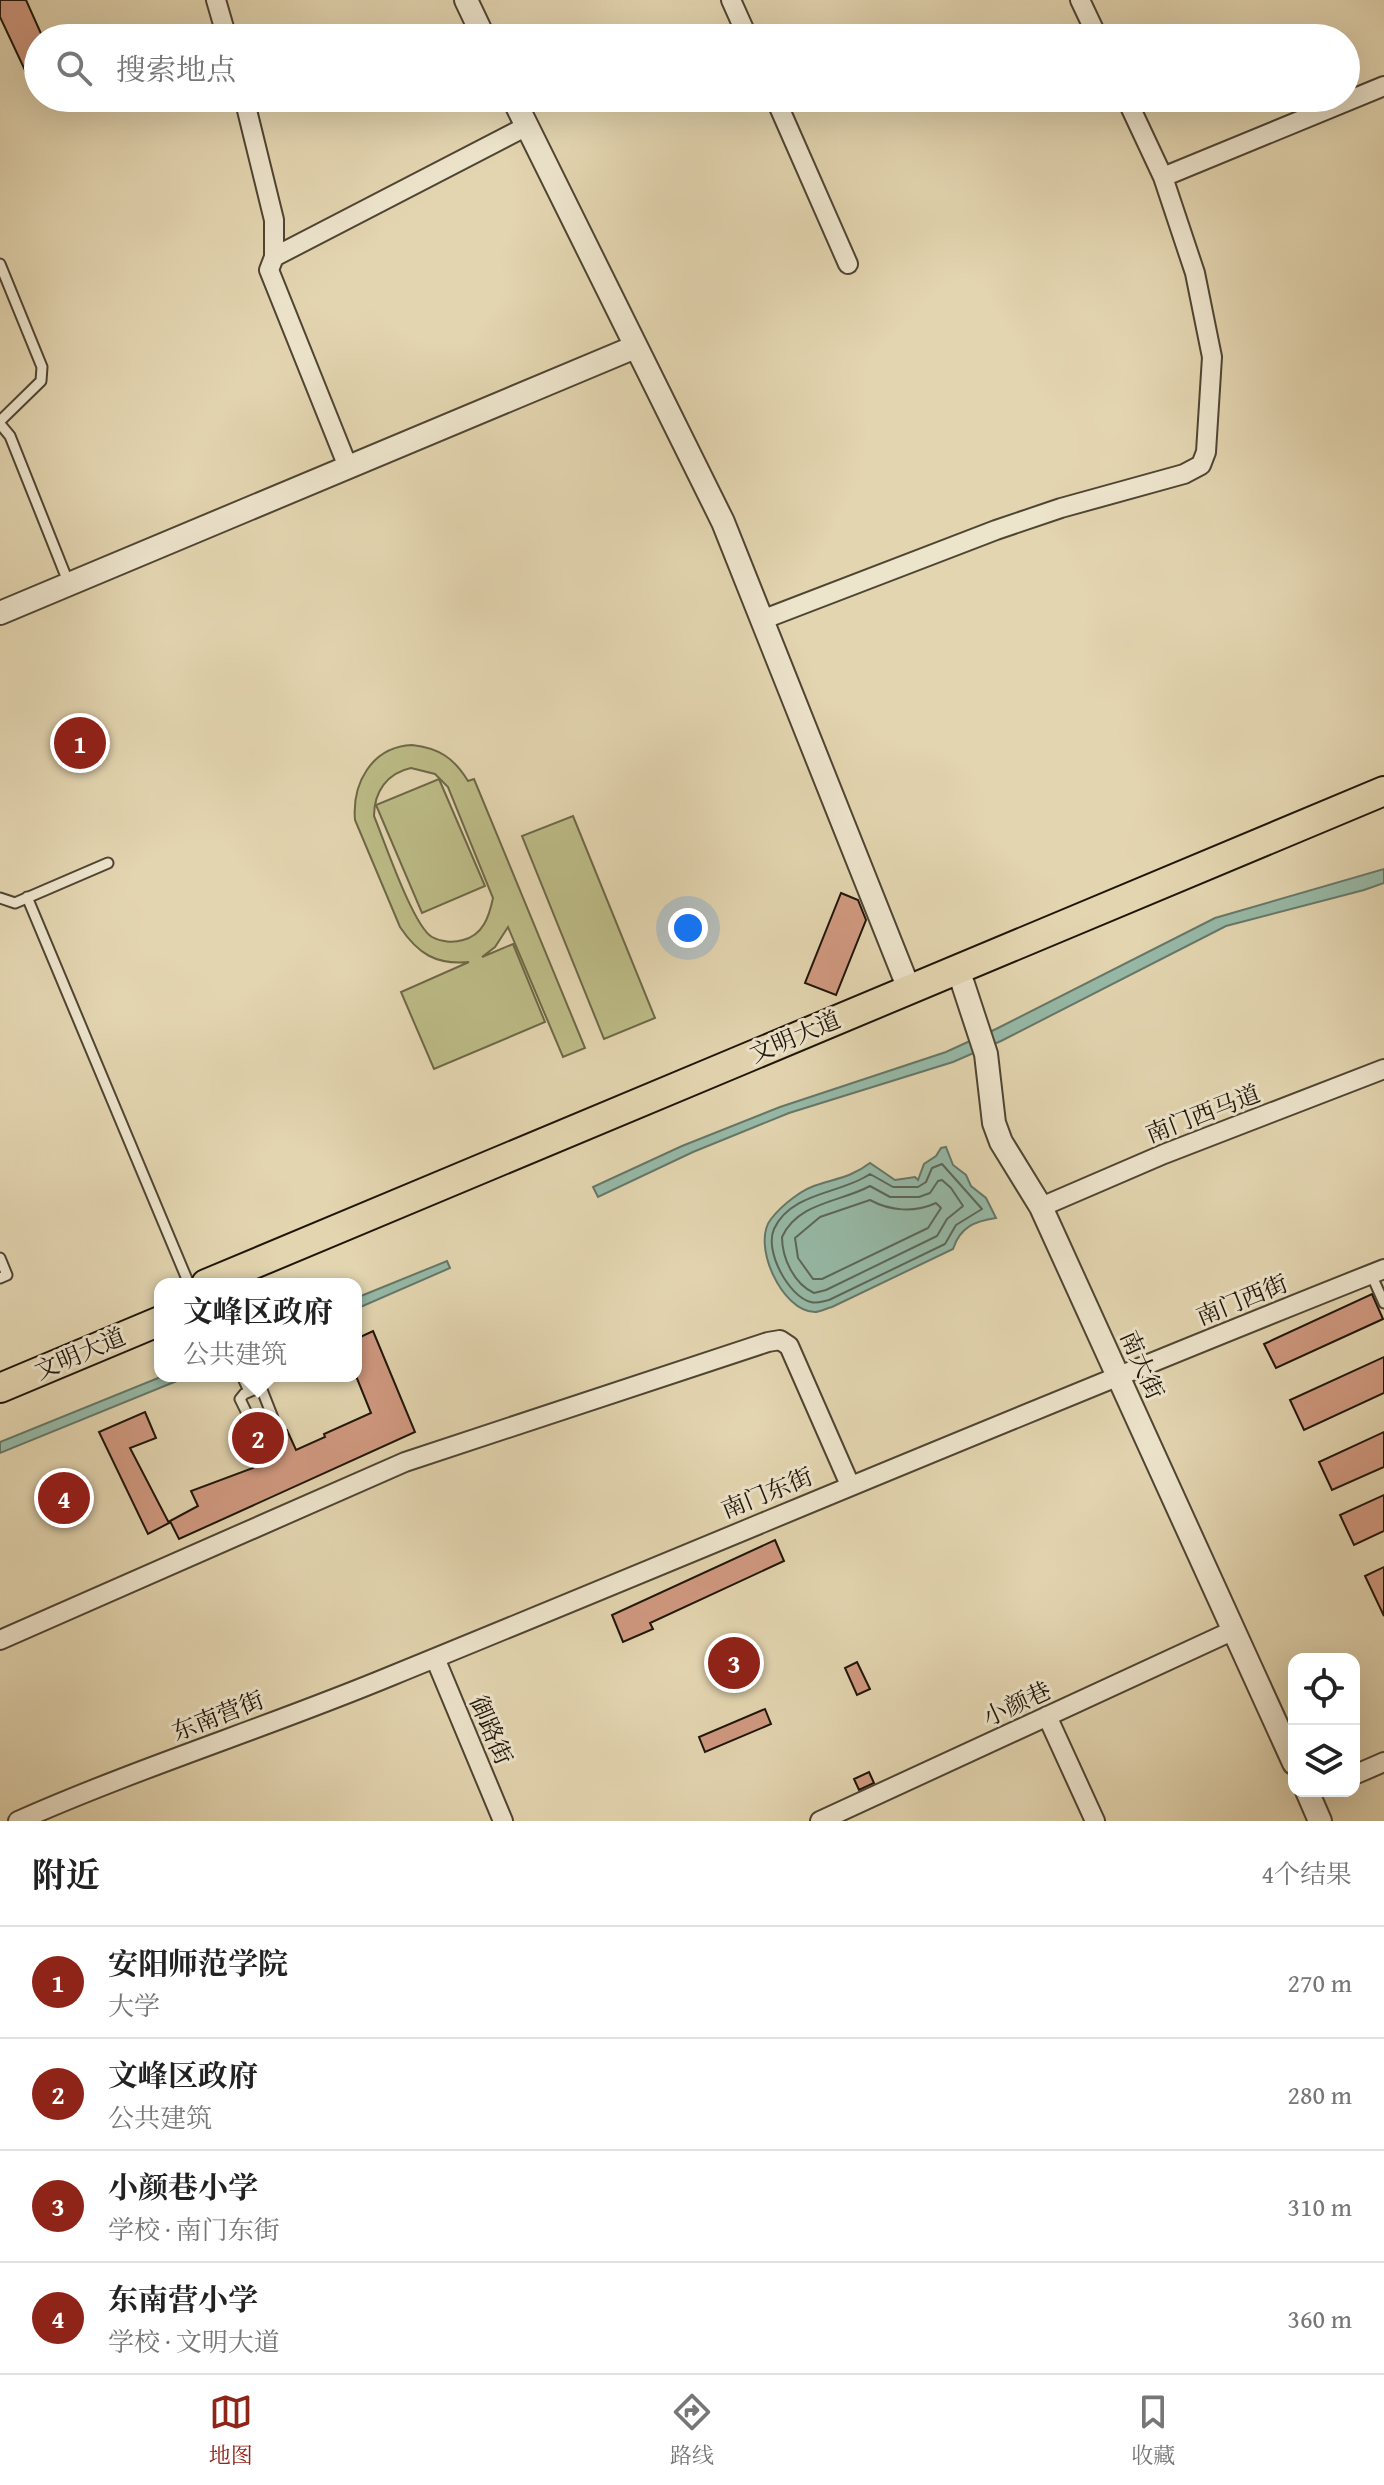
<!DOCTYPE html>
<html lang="zh">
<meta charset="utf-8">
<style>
:root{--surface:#fff;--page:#f6f6f6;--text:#222;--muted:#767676;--line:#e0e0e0;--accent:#8f2418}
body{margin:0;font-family:"Gentium Book Plus","Noto Serif SC",serif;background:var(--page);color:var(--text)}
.controls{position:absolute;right:24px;bottom:24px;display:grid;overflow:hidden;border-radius:16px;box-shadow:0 8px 32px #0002}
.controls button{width:72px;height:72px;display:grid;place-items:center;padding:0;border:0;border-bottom:2px solid var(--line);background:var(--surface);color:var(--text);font:40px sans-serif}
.you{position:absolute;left:688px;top:928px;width:28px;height:28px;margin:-20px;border:6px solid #fff;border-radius:50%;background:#1a73e8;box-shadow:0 0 0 12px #1a73e833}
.badge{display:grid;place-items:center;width:52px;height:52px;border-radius:50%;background:var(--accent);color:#fff;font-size:26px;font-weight:700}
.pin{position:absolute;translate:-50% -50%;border:4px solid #fff;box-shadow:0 2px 8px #0006}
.popup{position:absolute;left:154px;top:1278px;width:208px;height:104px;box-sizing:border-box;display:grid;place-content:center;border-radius:16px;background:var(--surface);filter:drop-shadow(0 2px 6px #0005);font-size:26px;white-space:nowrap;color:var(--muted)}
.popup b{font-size:30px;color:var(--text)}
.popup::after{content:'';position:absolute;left:50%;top:100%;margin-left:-16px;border:16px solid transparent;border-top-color:var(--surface)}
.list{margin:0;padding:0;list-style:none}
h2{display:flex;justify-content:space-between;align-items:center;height:104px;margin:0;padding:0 32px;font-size:34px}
h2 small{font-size:26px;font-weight:400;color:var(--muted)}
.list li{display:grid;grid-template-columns:52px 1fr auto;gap:24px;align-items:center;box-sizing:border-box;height:112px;padding:0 32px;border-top:2px solid var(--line)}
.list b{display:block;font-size:30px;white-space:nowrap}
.list p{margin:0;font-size:26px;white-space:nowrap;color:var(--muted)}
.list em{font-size:26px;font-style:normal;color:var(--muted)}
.icon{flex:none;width:44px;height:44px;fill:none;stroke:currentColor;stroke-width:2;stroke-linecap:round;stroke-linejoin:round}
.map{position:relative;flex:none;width:1384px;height:1821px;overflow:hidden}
.search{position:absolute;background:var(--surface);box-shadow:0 8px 32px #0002;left:24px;right:24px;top:24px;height:88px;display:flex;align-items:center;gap:20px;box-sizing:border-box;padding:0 28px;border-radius:44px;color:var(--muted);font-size:30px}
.sheet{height:552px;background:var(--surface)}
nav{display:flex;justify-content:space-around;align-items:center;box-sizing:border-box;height:112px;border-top:2px solid var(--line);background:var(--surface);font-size:22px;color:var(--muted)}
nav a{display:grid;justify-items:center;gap:4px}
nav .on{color:var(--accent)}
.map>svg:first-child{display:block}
.green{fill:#bcbb86;stroke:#6d6848;stroke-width:2;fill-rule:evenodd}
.water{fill:#96b9a7;stroke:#667768;stroke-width:2}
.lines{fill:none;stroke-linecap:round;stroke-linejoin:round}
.shore{stroke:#5a6758;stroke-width:2}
.building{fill:#d09980;stroke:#1e1509;stroke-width:2}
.service-casing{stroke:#4f4533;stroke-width:13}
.minor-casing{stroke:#4f4533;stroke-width:22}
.tertiary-casing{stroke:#4f4533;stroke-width:26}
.primary-casing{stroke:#1e1509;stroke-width:32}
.service{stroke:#ede4cc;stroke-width:9}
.minor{stroke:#ede4cc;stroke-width:18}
.tertiary{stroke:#ede4cc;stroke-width:22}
.primary{stroke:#e3d5b0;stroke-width:28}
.labels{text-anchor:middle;stroke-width:6;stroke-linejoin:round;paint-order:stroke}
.street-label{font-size:24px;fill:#1e1509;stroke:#ede4cc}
</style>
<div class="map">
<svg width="1384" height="1821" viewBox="0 0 1384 1821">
<rect width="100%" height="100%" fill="#e3d5b0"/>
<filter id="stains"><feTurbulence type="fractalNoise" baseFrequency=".0025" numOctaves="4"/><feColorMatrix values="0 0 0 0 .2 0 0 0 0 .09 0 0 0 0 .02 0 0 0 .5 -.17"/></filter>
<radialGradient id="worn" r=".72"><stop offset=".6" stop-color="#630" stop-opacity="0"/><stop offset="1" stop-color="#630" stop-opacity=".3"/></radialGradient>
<path class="green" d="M412,745C439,748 454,758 468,781L474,779L585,1048L563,1057L508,927L495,947L482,957L513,944L545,1022L434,1069L401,992L469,962C436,965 418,954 400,927L355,820C352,784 371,747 412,745ZM411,768L435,774L448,787L493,898C489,917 483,935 463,940C453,943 441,942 432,937C413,926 384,840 374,816C374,792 387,773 411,768Z
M439,779L485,886L422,913L376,805Z
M573,816L655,1018L604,1039L522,836Z"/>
<path class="water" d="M1384,869V883L1364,890L1226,926L1001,1041L953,1062L789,1113L693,1152L598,1197L593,1187L682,1146L780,1107L946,1052L996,1029L1215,918Z
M946,1147L953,1165L966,1175L971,1186L986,1198L996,1218C975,1221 960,1227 953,1249L832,1307C827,1308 820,1312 815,1312C782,1312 751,1244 771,1219C782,1205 803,1188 820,1184C839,1178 853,1176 870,1163L895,1180L915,1177L918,1180L924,1164L936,1156L941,1148Z
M447,1261L450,1268L356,1309V1298Z
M163,1376H189L0,1453V1442Z"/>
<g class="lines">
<path class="shore" d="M942,1164L982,1209L956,1225L945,1244L829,1300C823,1301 817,1304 811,1302C789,1297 764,1251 774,1229C791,1192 841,1194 870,1174L893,1187H918L926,1182L932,1168Z
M942,1180L951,1188L963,1206L947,1219L937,1236L826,1290L814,1293C794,1284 782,1258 782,1237C798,1202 841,1202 870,1186L890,1197H919L930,1193L938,1181Z
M870,1200C890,1211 914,1213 936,1203L941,1208L928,1228L822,1279H813L798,1258L795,1238L820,1217Z"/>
</g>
<path class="building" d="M0,0H26L43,38H38V98L0,17Z
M841,893L858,900L866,920L836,995L805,983Z
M1372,1294L1383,1319L1276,1368L1264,1344Z
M373,1331L415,1432L179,1539L170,1521L198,1506L191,1491L253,1468L245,1448L287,1430L296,1450L325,1437L324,1434L371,1413L356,1376V1339Z
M1384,1357V1393L1304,1430L1290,1400Z
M145,1412L156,1438L130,1448L169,1523L148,1534L99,1432Z
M1384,1432V1467L1332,1490L1319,1462Z
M1384,1495V1531L1354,1545L1340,1515Z
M775,1540L784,1561L650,1623L653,1629L623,1642L612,1615Z
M1384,1567V1616L1365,1576Z
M857,1662L870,1689L857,1695L845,1668Z
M765,1709L771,1724L705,1752L699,1737Z
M869,1772L874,1783L859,1790L854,1779Z"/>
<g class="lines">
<defs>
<path id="service" d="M0,264L42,367L41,381L0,421
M0,424L10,436L69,584
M27,897L189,1284
M0,898L15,903L108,863
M0,1258L7,1275L0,1278
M1371,1274L1384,1303
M242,1376L249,1391
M256,1389L262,1390L273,1418C270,1428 266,1431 256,1432L240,1399L244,1394Z"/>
<path id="minor" d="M216,0L227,38
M731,0L748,38
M1080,0L1098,38
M244,98L274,220V257
M775,98L848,264
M1163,177L1384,86
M348,467L269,270L274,257L527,126
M764,619L996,530L1061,508L1184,474L1201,465L1206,452L1212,357L1195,273L1163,177L1126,98
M1041,1207L1164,1154L1384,1069
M0,1640L405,1462L768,1342L780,1340L789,1346L850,1485
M435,1658L503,1821
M1047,1716L1095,1821
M1354,1775L1384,1762
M18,1821C140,1767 268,1727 391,1676C722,1541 1051,1401 1384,1269
M820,1821L1234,1630"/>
<path id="tertiary" d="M466,0L484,38
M513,98L723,522L909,989
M0,613L635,347
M963,984L986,1054L994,1123L1001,1142L1041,1207L1294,1763
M1307,1791L1320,1821"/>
<path id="primary" d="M206,1284L1384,791
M0,1388L160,1321"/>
</defs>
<use href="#service" class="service-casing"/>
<use href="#minor" class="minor-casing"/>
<use href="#tertiary" class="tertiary-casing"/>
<use href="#primary" class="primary-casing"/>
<use href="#service" class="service"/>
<use href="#minor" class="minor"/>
<use href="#tertiary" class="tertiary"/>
<use href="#primary" class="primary"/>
</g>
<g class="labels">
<g class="street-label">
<text transform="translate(795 1037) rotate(-23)" y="8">文明大道</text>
<text transform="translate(1203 1114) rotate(-21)" y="8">南门西马道</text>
<text transform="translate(1242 1300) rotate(-22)" y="8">南门西街</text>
<text transform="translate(80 1354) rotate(-23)" y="8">文明大道</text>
<text transform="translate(1142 1365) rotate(66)" y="8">南大街</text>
<text transform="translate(767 1493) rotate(-22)" y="8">南门东街</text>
<text transform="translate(1017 1704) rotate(-25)" y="8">小颜巷</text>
<text transform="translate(218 1716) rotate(-21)" y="8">东南营街</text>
<text transform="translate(491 1730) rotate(67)" y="8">御路街</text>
</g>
</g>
<rect width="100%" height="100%" filter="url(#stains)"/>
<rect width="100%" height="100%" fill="url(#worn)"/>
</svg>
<div class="controls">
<button><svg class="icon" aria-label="locate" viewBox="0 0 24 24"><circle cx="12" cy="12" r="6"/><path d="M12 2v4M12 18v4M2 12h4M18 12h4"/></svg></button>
<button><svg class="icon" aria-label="layers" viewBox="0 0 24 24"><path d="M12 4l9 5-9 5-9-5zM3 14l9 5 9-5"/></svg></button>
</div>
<div class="you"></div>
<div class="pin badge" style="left:80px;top:743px">1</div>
<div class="pin badge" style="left:258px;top:1438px">2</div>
<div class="popup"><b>文峰区政府</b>公共建筑</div>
<div class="pin badge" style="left:734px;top:1663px">3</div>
<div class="pin badge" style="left:64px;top:1498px">4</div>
<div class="search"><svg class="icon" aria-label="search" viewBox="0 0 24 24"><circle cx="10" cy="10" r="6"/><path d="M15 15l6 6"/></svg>搜索地点</div>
</div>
<section class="sheet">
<h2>附近<small>4个结果</small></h2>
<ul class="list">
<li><span class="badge">1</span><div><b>安阳师范学院</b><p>大学</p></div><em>270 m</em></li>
<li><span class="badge">2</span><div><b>文峰区政府</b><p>公共建筑</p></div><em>280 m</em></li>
<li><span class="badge">3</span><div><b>小颜巷小学</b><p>学校 · 南门东街</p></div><em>310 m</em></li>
<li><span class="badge">4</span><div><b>东南营小学</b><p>学校 · 文明大道</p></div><em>360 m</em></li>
</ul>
</section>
<nav>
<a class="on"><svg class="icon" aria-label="map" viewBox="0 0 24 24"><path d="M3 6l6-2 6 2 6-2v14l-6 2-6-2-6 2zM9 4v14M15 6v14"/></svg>地图</a>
<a><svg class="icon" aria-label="directions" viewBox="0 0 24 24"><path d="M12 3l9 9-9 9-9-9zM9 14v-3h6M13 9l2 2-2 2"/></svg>路线</a>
<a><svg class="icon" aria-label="saved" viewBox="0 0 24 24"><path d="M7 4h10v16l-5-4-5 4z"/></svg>收藏</a>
</nav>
